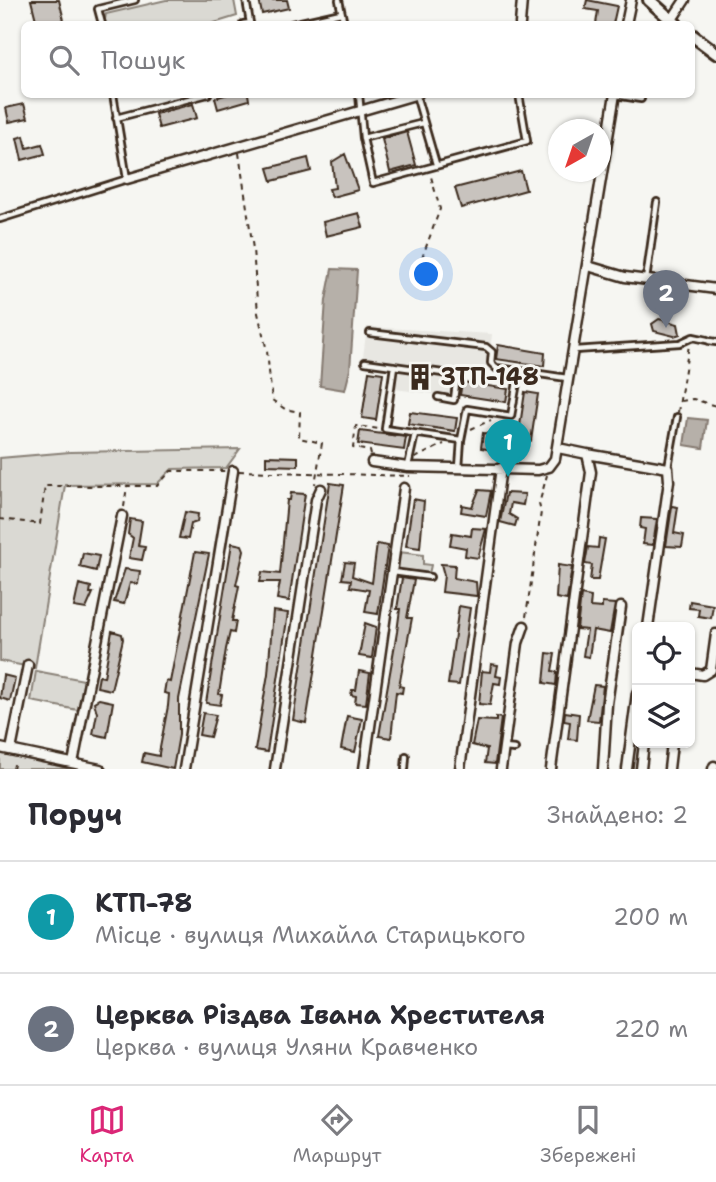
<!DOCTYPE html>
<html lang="uk">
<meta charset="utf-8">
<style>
:root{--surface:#fff;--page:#f2f2f3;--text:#2b2b33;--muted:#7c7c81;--line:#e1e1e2;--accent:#db2777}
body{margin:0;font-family:"Shantell Sans",sans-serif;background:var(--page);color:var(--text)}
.controls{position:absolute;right:21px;bottom:21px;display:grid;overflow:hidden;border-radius:10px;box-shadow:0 2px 5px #0004}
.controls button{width:63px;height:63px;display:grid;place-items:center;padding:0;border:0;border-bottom:2px solid var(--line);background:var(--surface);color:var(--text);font:35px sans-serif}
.compass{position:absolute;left:548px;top:119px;width:63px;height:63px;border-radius:50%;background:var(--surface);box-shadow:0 2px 5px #0004;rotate:220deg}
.you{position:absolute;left:427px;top:275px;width:24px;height:24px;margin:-18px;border:5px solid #fff;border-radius:50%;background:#1a73e8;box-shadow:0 0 0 10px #1a73e833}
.badge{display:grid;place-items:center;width:46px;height:46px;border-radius:50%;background:var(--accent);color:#fff;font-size:23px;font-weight:700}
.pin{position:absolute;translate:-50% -58px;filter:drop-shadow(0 2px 4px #0008)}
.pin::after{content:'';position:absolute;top:37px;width:24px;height:21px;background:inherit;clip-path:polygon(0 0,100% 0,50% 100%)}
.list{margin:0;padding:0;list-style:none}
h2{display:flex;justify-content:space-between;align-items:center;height:91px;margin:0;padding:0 28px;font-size:30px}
h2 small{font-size:23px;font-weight:400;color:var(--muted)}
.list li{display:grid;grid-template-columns:46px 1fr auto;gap:21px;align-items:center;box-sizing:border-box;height:112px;padding:0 28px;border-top:2px solid var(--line)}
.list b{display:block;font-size:26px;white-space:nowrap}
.list p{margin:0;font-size:23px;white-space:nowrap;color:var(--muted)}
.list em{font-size:23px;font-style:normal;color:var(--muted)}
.icon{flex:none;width:38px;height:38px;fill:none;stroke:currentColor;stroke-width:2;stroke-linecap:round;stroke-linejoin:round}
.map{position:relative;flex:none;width:716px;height:769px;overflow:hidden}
.search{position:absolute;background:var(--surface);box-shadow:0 2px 5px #0004;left:21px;right:21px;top:21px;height:77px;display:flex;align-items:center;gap:18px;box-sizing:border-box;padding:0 24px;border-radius:10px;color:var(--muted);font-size:26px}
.sheet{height:315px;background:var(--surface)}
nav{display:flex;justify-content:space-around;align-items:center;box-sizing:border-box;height:98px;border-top:2px solid var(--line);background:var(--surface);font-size:19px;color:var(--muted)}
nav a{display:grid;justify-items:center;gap:4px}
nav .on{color:var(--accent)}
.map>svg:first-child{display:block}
.built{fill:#e8e7e2}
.green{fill:#dad9d3;stroke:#8a8278;stroke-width:2}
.water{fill:#b6b0a9;stroke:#857a71;stroke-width:2}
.building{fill:#c8c3be;stroke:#3b2a1e;stroke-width:2}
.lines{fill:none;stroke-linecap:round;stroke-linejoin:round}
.service-casing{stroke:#3b2a1e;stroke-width:10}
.minor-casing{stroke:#3b2a1e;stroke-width:13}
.tertiary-casing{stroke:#3b2a1e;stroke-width:16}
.path{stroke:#3b2a1e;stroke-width:2;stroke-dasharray:5 5;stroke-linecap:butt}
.service{stroke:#f6f6f2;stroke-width:4.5}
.minor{stroke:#f6f6f2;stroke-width:8}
.tertiary{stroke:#f6f6f2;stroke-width:10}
.labels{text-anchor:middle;stroke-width:6;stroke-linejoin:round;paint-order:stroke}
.poi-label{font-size:24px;font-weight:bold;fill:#3b2a1e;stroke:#f6f6f2;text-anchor:start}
</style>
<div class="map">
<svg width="716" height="769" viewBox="0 0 716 769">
<rect width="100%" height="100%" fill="#f6f6f2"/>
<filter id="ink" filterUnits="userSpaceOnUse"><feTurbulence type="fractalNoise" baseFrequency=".0143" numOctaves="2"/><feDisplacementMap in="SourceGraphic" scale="14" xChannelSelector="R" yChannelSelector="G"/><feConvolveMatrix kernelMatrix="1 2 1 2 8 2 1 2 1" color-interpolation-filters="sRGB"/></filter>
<g filter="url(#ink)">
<path class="built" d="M367,327L492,334L487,377L454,372L450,396L394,389L396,369L362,364Z"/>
<path class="green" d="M166,0H234L237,16L211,24H104L106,14Z
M240,449L226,468L172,469L157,484L65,485L35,668L0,661V458L70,452Z
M399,552L423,555V564L431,565L429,574L398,571Z
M36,671L84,680L78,710L31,701Z
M0,753L68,768L67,769H0Z"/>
<path class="water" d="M332,269L357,270L350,370L345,390L320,386L326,300Z
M688,418L707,420L703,448L684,445Z"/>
<path class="building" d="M31,0H59L64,20L58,22V24H37Z
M259,0H287L289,8L262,14Z
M587,0L617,6L613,24H596L598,11L585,9Z
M228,94H248L249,100L218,109L215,98Z
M24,104L28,118L9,122L6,108Z
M193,104L197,118L159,128L155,114Z
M407,132L416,165L390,172L382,139Z
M24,136L27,148L42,144L45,154L22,160L17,138Z
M345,154L358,190L332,197L329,189L335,188L332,162Z
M308,158L311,171L272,181L268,168Z
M521,171L526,190L461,208L455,188Z
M359,213L363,227L326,236L323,222Z
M659,319L678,324L680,334L674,336L654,331L652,324Z
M498,345L545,353L544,366L496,359Z
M369,371L383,373L376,420L362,418Z
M462,382L508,389L506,402L460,395Z
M525,392L538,394L531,441L523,440L521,455L481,448L483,433L518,439Z
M410,412L457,418L455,431L408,424Z
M360,431L406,437L404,450L358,444Z
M266,456L298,457V466L266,465Z
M330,483L344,485L306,723L293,720Z
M479,490L491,491L486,516L461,512L462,505L472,507Z
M291,493L305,494L289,601L277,599L280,582H260L262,572L280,574L287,500H290Z
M506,493L525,494L523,505L511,503L509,514L517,519L515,526L500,522Z
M413,499L424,501L420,548L406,546Z
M672,506L678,507L674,533L684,535L682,547L666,546Z
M185,512L198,514L197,522L191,524L188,539L179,538Z
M641,518L657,519L653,545L643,544L645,529L640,528Z
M130,519L142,521L138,546L145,547L142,560L129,558L133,538L128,534Z
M472,528L486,529L478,558L465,556L466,548L450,545L452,533L471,536Z
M599,538L605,539L598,580H590L592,565L585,564L588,547L598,548Z
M232,543L242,545L244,550L236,585L239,586L232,621H236L234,633L230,632L226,649L219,694L222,695L220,705L206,703Z
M377,544L388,546L378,614L365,612L369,590L350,587L351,580L342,579L345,562L354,563L352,576L372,583Z
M195,552L209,554L179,699V735L173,769L142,762L144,753L159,756V753L168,706L169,694L164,693L166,681L170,682Z
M83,553L99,556L96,571L80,567Z
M441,564L455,565L454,578L476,582L477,596L442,592L444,575Z
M558,565L572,567L567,600L556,598Z
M125,569L140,571L138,584L130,583L124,604L114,602Z
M402,578L414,580L407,618H412L399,686L403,687L402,693L396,692L391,738L379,736L397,632L400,609H397Z
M79,584L91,587L90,593H93L86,609L74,607Z
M581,595L591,597L590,607L602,608V603L615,604L610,633L593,630L589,657L583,656L587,630L577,629Z
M690,601L713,605L711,618L698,616L699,609L689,608Z
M459,606L470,608L459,685L448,684Z
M273,611L288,613L267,752L255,750L268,674Z
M365,623L376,627L372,658L359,656Z
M112,631L122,634L123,639L111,690L97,687L99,676L104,677Z
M547,653L555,654L552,671L557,672L556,685L544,683Z
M491,664L498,665L496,676L501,677L500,684L494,683L490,705L479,704L482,671L490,672Z
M359,671L370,673L366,704L355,703L356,696L351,695L352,690H356Z
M3,675L15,678L10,701L0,698Z
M594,685L603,686L599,721L587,720Z
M99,699L113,702L107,737L93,734L97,713L94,702Z
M565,712L579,714L577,740L568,739L570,722L564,721Z
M203,713L216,715L210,737L199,735Z
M347,716L362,719L355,752L341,749Z
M496,717L501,718L495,764L485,763L487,749L472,745L477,720L496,721Z"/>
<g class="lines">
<defs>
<path id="service" d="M339,0L344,24
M102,24L98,9L135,0
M243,24L250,23L246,0
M292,24L341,13
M359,94L363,138L423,123
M416,95L436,164
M615,95L641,99
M116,118L208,94
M363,138L373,183L527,141L519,94
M0,219L127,179L113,94
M646,280L657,202
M370,333L486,347L492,352L491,363L496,368L519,371
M709,341L716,342
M575,350L680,343L693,337L707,340
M365,362L457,375L454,400L438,397
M394,366L385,429L461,440L467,409L511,416L519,371L567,378
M408,466L415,434
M668,467L677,417
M459,468L461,440
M393,572L430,577
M504,748L515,749
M405,769L406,756"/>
<path id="minor" d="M671,21L685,0
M520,24L522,0
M626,24L631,0
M127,179L418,94
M588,266L625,277L716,289
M587,454L668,468L669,481L648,627
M372,462L408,467L538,470L549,467L555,459L615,94
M690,673L703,675L711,670L716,634
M0,748L100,769
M11,750L28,665
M73,763L122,516
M184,769L233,471
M275,769L316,500L321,489
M364,769L404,488
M460,769L501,468
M501,769L518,643L524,626
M551,769L591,472L587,454L558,448
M603,769L607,704L621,607
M627,769L637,693
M641,769L644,743
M669,769L672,743
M713,769L714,766"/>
<path id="tertiary" d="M649,0L676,24
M692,35L716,53"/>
</defs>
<use href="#service" class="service-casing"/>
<use href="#minor" class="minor-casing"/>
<use href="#tertiary" class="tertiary-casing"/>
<path class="path" d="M239,153L253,249L258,313L267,351L272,400L285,409L300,412L299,438L322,443L315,484
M422,258L440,209L430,173
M681,401L693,399L716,406
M678,412L689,345
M471,429L491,420
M371,455L370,451L353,448L356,426L380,429
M415,458L444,444
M239,471L410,476
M124,507L127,486H157L171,471H227
M0,519L40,524L45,486H126
M526,617L541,512L539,504L547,475
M13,769L15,760"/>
<use href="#service" class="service"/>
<use href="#minor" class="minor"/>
<use href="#tertiary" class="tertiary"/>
</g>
</g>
<defs>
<symbol id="building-bare" viewBox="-9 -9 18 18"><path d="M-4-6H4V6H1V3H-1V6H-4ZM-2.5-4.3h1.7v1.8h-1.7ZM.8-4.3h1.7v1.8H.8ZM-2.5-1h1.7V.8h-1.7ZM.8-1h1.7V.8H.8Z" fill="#3b2a1e" stroke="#f6f6f2" stroke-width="2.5" paint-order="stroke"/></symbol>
</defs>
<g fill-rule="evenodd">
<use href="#building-bare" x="401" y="358" width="38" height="38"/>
</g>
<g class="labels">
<g class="poi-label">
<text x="441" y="385">ЗТП-148</text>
</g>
</g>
</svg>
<div class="controls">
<button><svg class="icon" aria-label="locate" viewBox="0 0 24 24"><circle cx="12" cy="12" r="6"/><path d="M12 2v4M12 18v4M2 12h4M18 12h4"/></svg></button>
<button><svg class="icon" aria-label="layers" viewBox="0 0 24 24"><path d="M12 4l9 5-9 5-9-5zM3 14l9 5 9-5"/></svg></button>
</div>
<svg class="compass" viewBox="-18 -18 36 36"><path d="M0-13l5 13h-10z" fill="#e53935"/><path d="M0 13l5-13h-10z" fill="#7c7c81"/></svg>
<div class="you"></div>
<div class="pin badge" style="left:508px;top:477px;background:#0f9aa8">1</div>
<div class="pin badge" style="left:666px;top:328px;background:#6b7280">2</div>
<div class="search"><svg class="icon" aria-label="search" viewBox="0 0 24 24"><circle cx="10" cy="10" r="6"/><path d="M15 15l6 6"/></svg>Пошук</div>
</div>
<section class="sheet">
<h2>Поруч<small>Знайдено: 2</small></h2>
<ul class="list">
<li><span class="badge" style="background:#0f9aa8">1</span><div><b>КТП-78</b><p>Місце · вулиця Михайла Старицького</p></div><em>200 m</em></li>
<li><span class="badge" style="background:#6b7280">2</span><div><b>Церква Різдва Івана Хрестителя</b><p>Церква · вулиця Уляни Кравченко</p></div><em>220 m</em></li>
</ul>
</section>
<nav>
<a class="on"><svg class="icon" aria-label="map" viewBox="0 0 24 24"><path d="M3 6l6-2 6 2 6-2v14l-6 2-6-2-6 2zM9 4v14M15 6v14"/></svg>Карта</a>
<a><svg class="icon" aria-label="directions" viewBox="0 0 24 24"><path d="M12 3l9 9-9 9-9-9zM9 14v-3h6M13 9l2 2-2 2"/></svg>Маршрут</a>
<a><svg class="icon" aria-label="saved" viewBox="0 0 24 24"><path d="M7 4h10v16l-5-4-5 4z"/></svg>Збережені</a>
</nav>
